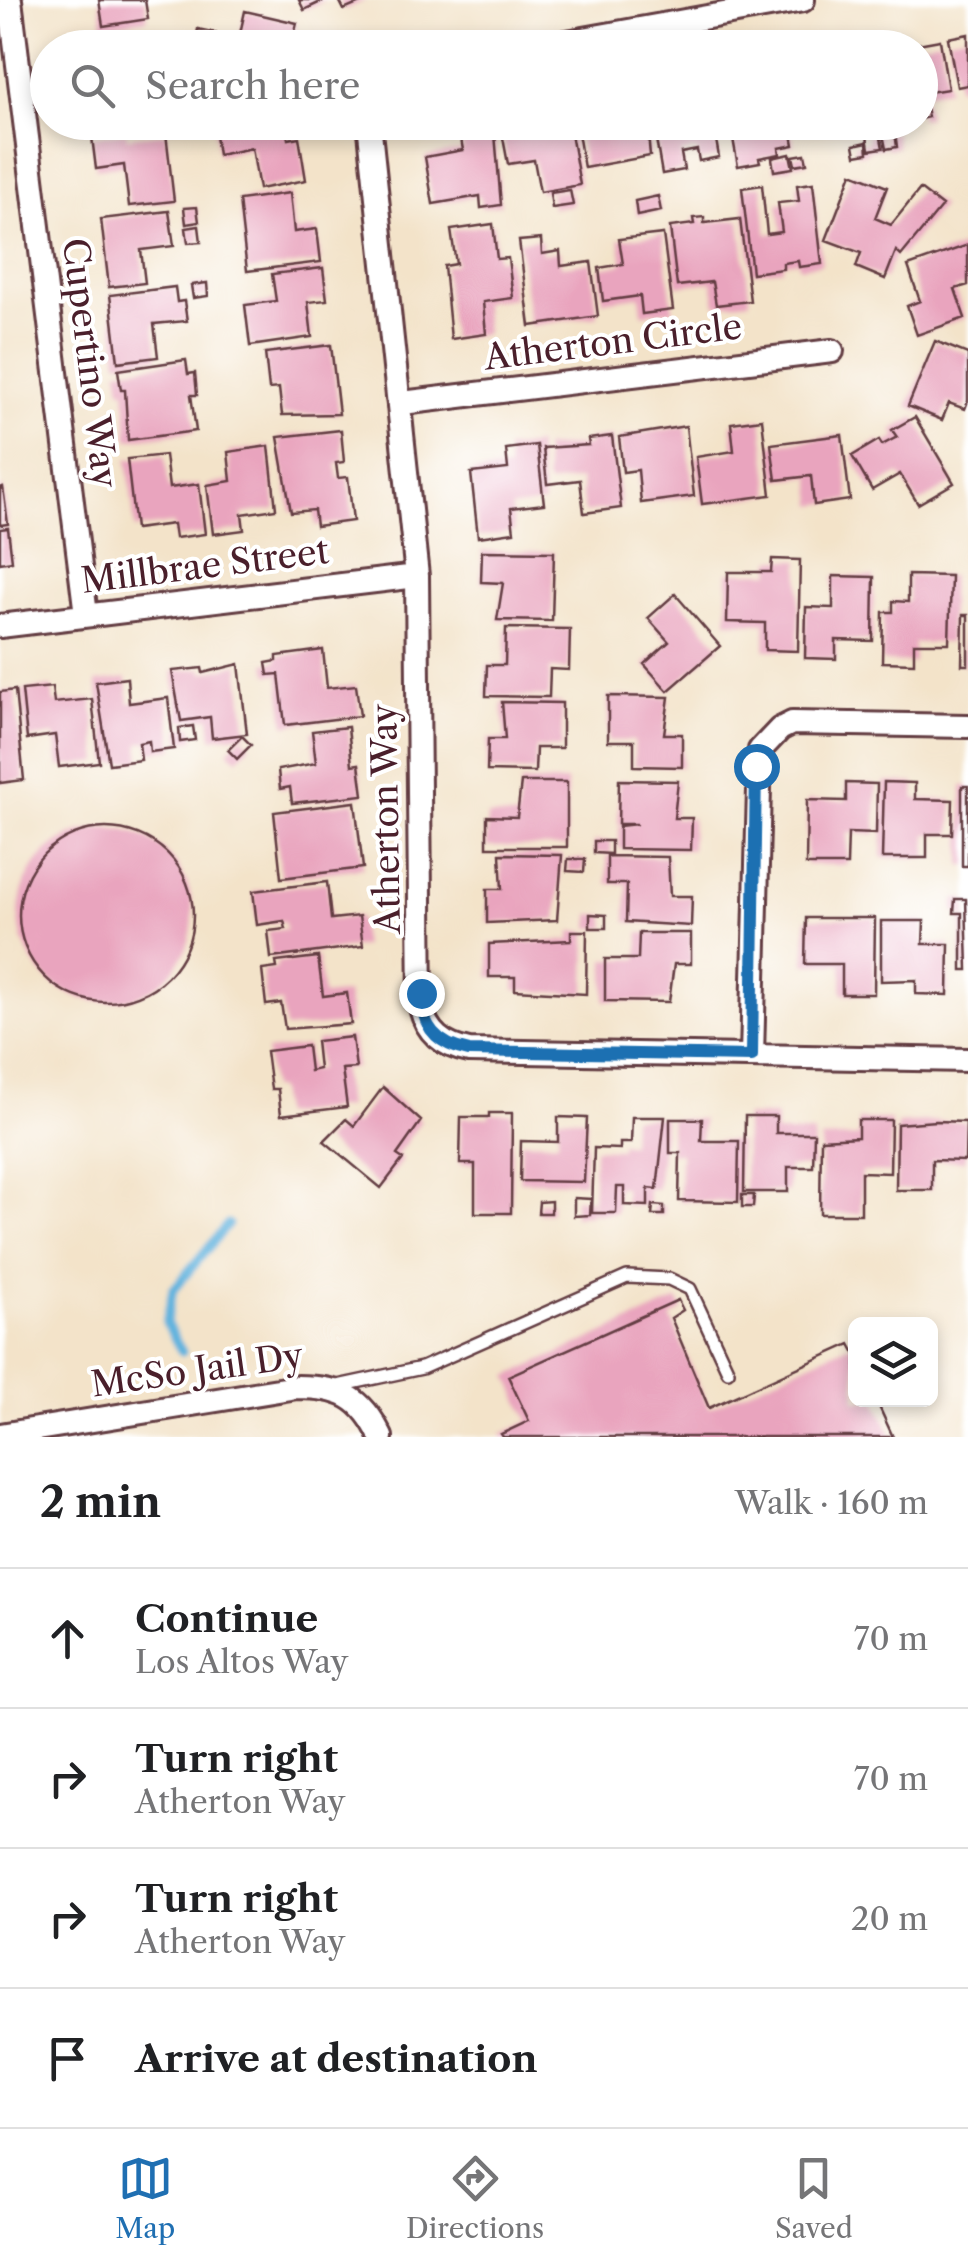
<!DOCTYPE html>
<meta charset="utf-8">
<style>
:root{--surface:#fff;--page:#f6f6f6;--text:#202124;--muted:#757577;--line:#e0e0e0;--accent:#1f6fb2}
body{margin:0;font-family:"Libre Caslon Text",serif;background:var(--page);color:var(--text)}
.controls{position:absolute;right:30px;bottom:30px;display:grid;overflow:hidden;border-radius:15px;box-shadow:0 5px 15px #0003}
.controls button{width:90px;height:90px;display:grid;place-items:center;padding:0;border:0;border-bottom:2px solid var(--line);background:var(--surface);color:var(--text);font:50px sans-serif}
.stop{position:absolute;width:30px;height:30px;margin:-22px;border:8px solid #1f6fb2;border-radius:50%;background:#fff}
.stop.end{background:#1f6fb2;border-color:#fff;box-shadow:0 2px 10px #0008}
.list{margin:0;padding:0;list-style:none}
h2{display:flex;justify-content:space-between;align-items:center;height:130px;margin:0;padding:0 40px;font-size:42px}
h2 small{font-size:32px;font-weight:400;color:var(--muted)}
.list li{display:grid;grid-template-columns:65px 1fr auto;gap:30px;align-items:center;box-sizing:border-box;height:140px;padding:0 40px;border-top:2px solid var(--line)}
.list b{display:block;font-size:38px;white-space:nowrap}
.list p{margin:0;font-size:32px;white-space:nowrap;color:var(--muted)}
.list em{font-size:32px;font-style:normal;color:var(--muted)}
.icon{flex:none;width:55px;height:55px;fill:none;stroke:currentColor;stroke-width:2;stroke-linecap:round;stroke-linejoin:round}
.map{position:relative;flex:none;width:968px;height:1437px;overflow:hidden}
.search{position:absolute;background:var(--surface);box-shadow:0 5px 15px #0003;left:30px;right:30px;top:30px;height:110px;display:flex;align-items:center;gap:25px;box-sizing:border-box;padding:0 35px;border-radius:55px;color:var(--muted);font-size:38px}
.sheet{height:690px;background:var(--surface)}
nav{display:flex;justify-content:space-around;align-items:center;box-sizing:border-box;height:140px;border-top:2px solid var(--line);background:var(--surface);font-size:28px;color:var(--muted)}
nav a{display:grid;justify-items:center;gap:5px}
nav .on{color:var(--accent)}
.map>svg:first-child{display:block}
.lines{fill:none;stroke-linecap:round;stroke-linejoin:round}
.stream{stroke:#64b4de;stroke-width:9}
.building{fill:#e9a4be}
.lane-casing{stroke:#633c43;stroke-width:16}
.street-casing{stroke:#633c43;stroke-width:28}
.lane{stroke:#fff;stroke-width:11}
.street{stroke:#fff;stroke-width:22}
.route{stroke:#1f6fb2;stroke-width:12}
.labels{text-anchor:middle;stroke-width:8;stroke-linejoin:round;paint-order:stroke}
.street-label{font-size:35px;fill:#4a1f2b;stroke:#fff}
</style>
<div class="map">
<svg width="968" height="1437" viewBox="0 0 968 1437">
<rect width="100%" height="100%" fill="#fff"/>
<filter id="ink" filterUnits="userSpaceOnUse"><feTurbulence type="fractalNoise" baseFrequency=".01" numOctaves="2"/><feDisplacementMap in="SourceGraphic" scale="20" xChannelSelector="R" yChannelSelector="G"/><feConvolveMatrix kernelMatrix="1 2 1 2 8 2 1 2 1" color-interpolation-filters="sRGB"/></filter>
<filter id="wash" filterUnits="userSpaceOnUse"><feTurbulence type="fractalNoise" baseFrequency=".0048" numOctaves="4" result="noise"/><feDisplacementMap in="SourceGraphic" scale="40" xChannelSelector="R" yChannelSelector="G"/><feGaussianBlur stdDeviation="2.25" result="paint"/><feColorMatrix in="noise" values="0 0 0 0 0 0 0 0 0 0 0 0 0 0 0 0 0 1.4 0 .05"/><feComposite in="paint" operator="in"/></filter>
<g filter="url(#wash)">
<rect width="100%" height="100%" fill="#f3e3c9"/>
<g class="lines">
<path class="stream" d="M182,1352L166,1323L173,1290L228,1224"/>
</g>
<g id="blocks">
<path class="building" d="M99,0H145L148,19L103,26Z
M299,0H325L304,10Z
M339,0H367L344,10Z
M245,11L297,23L291,48H194L198,29L239,38Z
M968,34V85L957,87L948,38Z
M940,40L948,89L923,93L928,117L920,119V48L907,46Z
M213,122H285L288,139L299,137L306,180L259,189L252,148L218,155Z
M458,122H494L501,205L481,208L480,196L433,204L425,157L463,150Z
M500,122H531L532,128L569,122L580,185L540,192L534,160L508,164Z
M600,122H647L650,156L584,168L577,127Z
M653,122H713L719,157L699,161L697,150L681,153L684,170L662,174Z
M730,122H790L794,145L779,148L780,154L759,158L760,162L738,166Z
M827,122H871V124L828,132Z
M126,132L127,137L166,133L174,201L129,206L124,165L96,169L92,137Z
M895,132L897,147L886,149L883,134Z
M880,133L883,148L869,150L867,135Z
M867,142L868,153L856,155L854,145Z
M790,154L793,168L774,171L772,158Z
M805,154L807,163L795,165L793,156Z
M852,173L887,187L875,218L891,225L920,189L942,206L901,256L896,251L885,279L856,267L861,253L826,240Z
M813,183L822,264L799,267L798,261L783,263V269L752,273L742,188L762,185L767,234L782,232L778,203L799,201L797,185Z
M570,190L573,205L552,208L550,193Z
M290,193L294,232L317,229L321,262L247,271L239,200Z
M658,196L661,211L637,216L635,201Z
M197,207L199,222L186,224L184,208Z
M169,211L174,246L141,250L145,283L109,287L101,219Z
M704,217V223L740,219L750,301L716,305L712,282L677,286L670,227L694,224L693,218Z
M493,224L497,259L508,258L513,298L483,302L486,334L451,339L444,266L456,264L451,230Z
M199,226L201,242L188,243L186,228Z
M663,234L673,310L642,314L640,296L603,301L599,268L623,264L619,239Z
M541,239L542,254L560,251L561,266L591,262L598,316L530,326L519,241Z
M968,245V285L955,289L965,318L917,335L907,306L920,301L908,266Z
M323,268L327,300L308,302L312,337L250,346L245,305L276,301L272,274Z
M207,283L208,296L193,298L191,285Z
M175,287L177,302L184,301L187,321L154,324L158,357L118,362L110,295Z
M935,341L968,354V401L965,409L949,403L942,420L908,406Z
M331,345L339,414L282,415L279,388L269,389L265,353Z
M186,360L188,374L195,373L197,395H191L196,431L128,440L125,390H121L118,370Z
M915,417L954,483L918,504L900,474L872,490L852,456L879,440L882,445L897,437L892,430Z
M762,419L771,495L702,504L696,457L734,451L731,423Z
M686,426L694,496L641,503L638,470L623,472L619,437Z
M341,430L344,462L336,463L338,478L348,477L353,521L316,526L314,510L291,512L278,437Z
M842,435L850,500L814,505L811,476L776,480L771,444Z
M612,436L621,508L584,513L580,480L547,484L543,448L589,445L588,439Z
M537,445L544,504L511,508L514,532L478,537L471,473L508,469L506,449Z
M269,446L276,509L242,514L244,530L213,534L207,485L231,481L228,452Z
M165,455L169,488L199,484L205,534L175,538L173,524L135,529L127,459Z
M3,487L8,524L0,525V488Z
M8,528L12,561L0,563V529Z
M482,551L554,552L552,621L497,620L503,583L481,582Z
M772,559L800,560L798,651L765,650V623L727,622L728,572H771Z
M908,575L951,576L949,643H914V663L882,662L883,612H893V601L908,602Z
M833,576L874,577L873,641L836,640V659L805,658L806,607L833,608Z
M675,594L720,646L668,691L644,664L669,642L648,618Z
M963,615H968V665H962Z
M506,628L570,629L569,670L550,669L549,697L486,696L487,665H505Z
M323,650L327,688L356,685L360,716L285,725L279,674L268,675L266,663L277,661V656Z
M239,664L247,734L212,738L210,717L181,721L172,671L202,668L203,673Z
M127,678L129,703L168,698L174,749L150,752L149,741L139,743L141,760L109,764L96,682Z
M52,687L54,703L92,699L99,762L59,767L55,735L27,739L22,690Z
M15,690L24,780L0,783V692Z
M608,696L669,697L664,734H682V767L634,766V741H608Z
M502,702L562,703V748H536L535,772L487,771L488,739H505Z
M193,726L195,740L180,742L179,728Z
M348,727L352,765L359,764L363,795L292,803L290,787L280,789L278,770L316,763L312,731Z
M242,736L251,745L237,759L228,750Z
M619,780L678,781L674,818H692L691,850L619,849V826L637,824H618Z
M521,782H567V847H487V816L517,817Z
M884,782L915,783V799L953,800L952,834H927V858H882Z
M846,783L877,784L876,834L848,833L847,865H806L807,800L846,801Z
M962,786H968V866H962Z
M355,802L363,868L281,878L274,812Z
M19 915a87 87 0 1 1 174 0a87 87 0 1 1-174 0Z
M594,841H611V854L594,853Z
M500,854L562,855L557,920L487,923V889H502Z
M607,856L668,857L670,896H692L691,926L626,922L627,884H607Z
M568,859H585L584,872L567,871Z
M327,882L331,919L359,916L363,946L271,958L268,931L286,929L284,921L257,925L253,891Z
M955,899H966L968,970H962V913H954Z
M590,914L606,915V928H590Z
M806,918H875L874,994H842V964H805Z
M881,921H924L923,944H949L948,995L916,994V980L881,981Z
M571,931H587L586,994L515,990V977H489V944L571,940Z
M639,933H691V964H674L669,1002L605,1001V959H638Z
M318,957L323,996L347,993L351,1024L285,1029L281,1003L266,1005L262,970L277,968L276,962Z
M352,1037L356,1068L342,1069L347,1107L281,1115L278,1089H271L266,1051L307,1046L310,1071L319,1069L316,1041Z
M383,1087L421,1121L397,1155L403,1159L381,1188L324,1141L346,1119L354,1126Z
M489,1113H512L511,1213H475V1164H460L461,1117H489Z
M745,1116H776V1133H814L813,1167H788V1192H744Z
M558,1117L587,1118L584,1182L520,1181L521,1141L558,1142Z
M632,1117H665L657,1189L648,1188V1206L624,1205V1187H617L616,1213H592L594,1148L620,1149V1143H631Z
M670,1119H702L701,1141H739L738,1202L679,1201L680,1153H670Z
M858,1120H891L890,1173L861,1172V1214H820L821,1139L858,1137Z
M936,1121L966,1122L965,1161L932,1160V1190H896L897,1124Z
M742,1195H754L753,1207H742Z
M574,1198L591,1199L590,1215L574,1216Z
M551,1201V1213H538L539,1202Z
M653,1205L664,1206V1215H652Z
M678,1300L683,1310L671,1318L709,1408L850,1344L856,1355V1400H876L893,1437H503L501,1434L529,1421L508,1376Z"/>
</g>
</g>
<g filter="url(#ink)">
<use href="#blocks" fill-opacity="0" stroke="#633c43" stroke-width="2.5"/>
<g class="lines">
<defs>
<path id="lane" d="M333,1387L422,1368L627,1277L669,1279L690,1289L728,1371"/>
<path id="street" d="M10,0L86,615
M533,48L803,0
M369,122L417,576L421,1008C427,1033 443,1046 469,1051L968,1060
M402,403L832,351
M0,626L417,576
M752,1056L760,750L780,729L792,723L968,726
M0,1435L297,1387C340,1387 362,1396 381,1437"/>
</defs>
<use href="#lane" class="lane-casing"/>
<use href="#street" class="street-casing"/>
<use href="#lane" class="lane"/>
<use href="#street" class="street"/>
</g>
</g>
<g class="lines" filter="url(#ink)">
<path class="route" d="M421,993C421,1026 437,1045 469,1051L752,1056L756,766"/>
</g>
<g class="labels">
<g class="street-label">
<text transform="translate(613 342) rotate(-7)" y="12">Atherton Circle</text>
<text transform="translate(90 363) rotate(83)" y="12">Cupertino Way</text>
<text transform="translate(205 566) rotate(-7)" y="12">Millbrae Street</text>
<text transform="translate(386 819) rotate(-91)" y="12">Atherton Way</text>
<text transform="translate(197 1370) rotate(-8)" y="12">McSo Jail Dy</text>
</g>
</g>
</svg>
<div class="controls">
<button><svg class="icon" aria-label="layers" viewBox="0 0 24 24"><path d="M12 4l9 5-9 5-9-5zM3 14l9 5 9-5"/></svg></button>
</div>
<div class="stop" style="left:756px;top:766px"></div>
<div class="stop end" style="left:421px;top:993px"></div>
<div class="search"><svg class="icon" aria-label="search" viewBox="0 0 24 24"><circle cx="10" cy="10" r="6"/><path d="M15 15l6 6"/></svg>Search here</div>
</div>
<section class="sheet">
<h2>2 min<small>Walk · 160 m</small></h2>
<ul class="list">
<li><svg class="icon" aria-label="ahead" viewBox="0 0 24 24"><path d="M12 20V5M6 11l6-6 6 6"/></svg><div><b>Continue</b><p>Los Altos Way</p></div><em>70 m</em></li>
<li><svg class="icon" aria-label="right" viewBox="0 0 24 24"><path d="M7 20v-9h11M14 6l5 5-5 5"/></svg><div><b>Turn right</b><p>Atherton Way</p></div><em>70 m</em></li>
<li><svg class="icon" aria-label="right" viewBox="0 0 24 24"><path d="M7 20v-9h11M14 6l5 5-5 5"/></svg><div><b>Turn right</b><p>Atherton Way</p></div><em>20 m</em></li>
<li><svg class="icon" aria-label="arrive" viewBox="0 0 24 24"><path d="M6 21V4h12l-3 4 3 4H6"/></svg><div><b>Arrive at destination</b></div></li>
</ul>
</section>
<nav>
<a class="on"><svg class="icon" aria-label="map" viewBox="0 0 24 24"><path d="M3 6l6-2 6 2 6-2v14l-6 2-6-2-6 2zM9 4v14M15 6v14"/></svg>Map</a>
<a><svg class="icon" aria-label="directions" viewBox="0 0 24 24"><path d="M12 3l9 9-9 9-9-9zM9 14v-3h6M13 9l2 2-2 2"/></svg>Directions</a>
<a><svg class="icon" aria-label="saved" viewBox="0 0 24 24"><path d="M7 4h10v16l-5-4-5 4z"/></svg>Saved</a>
</nav>
